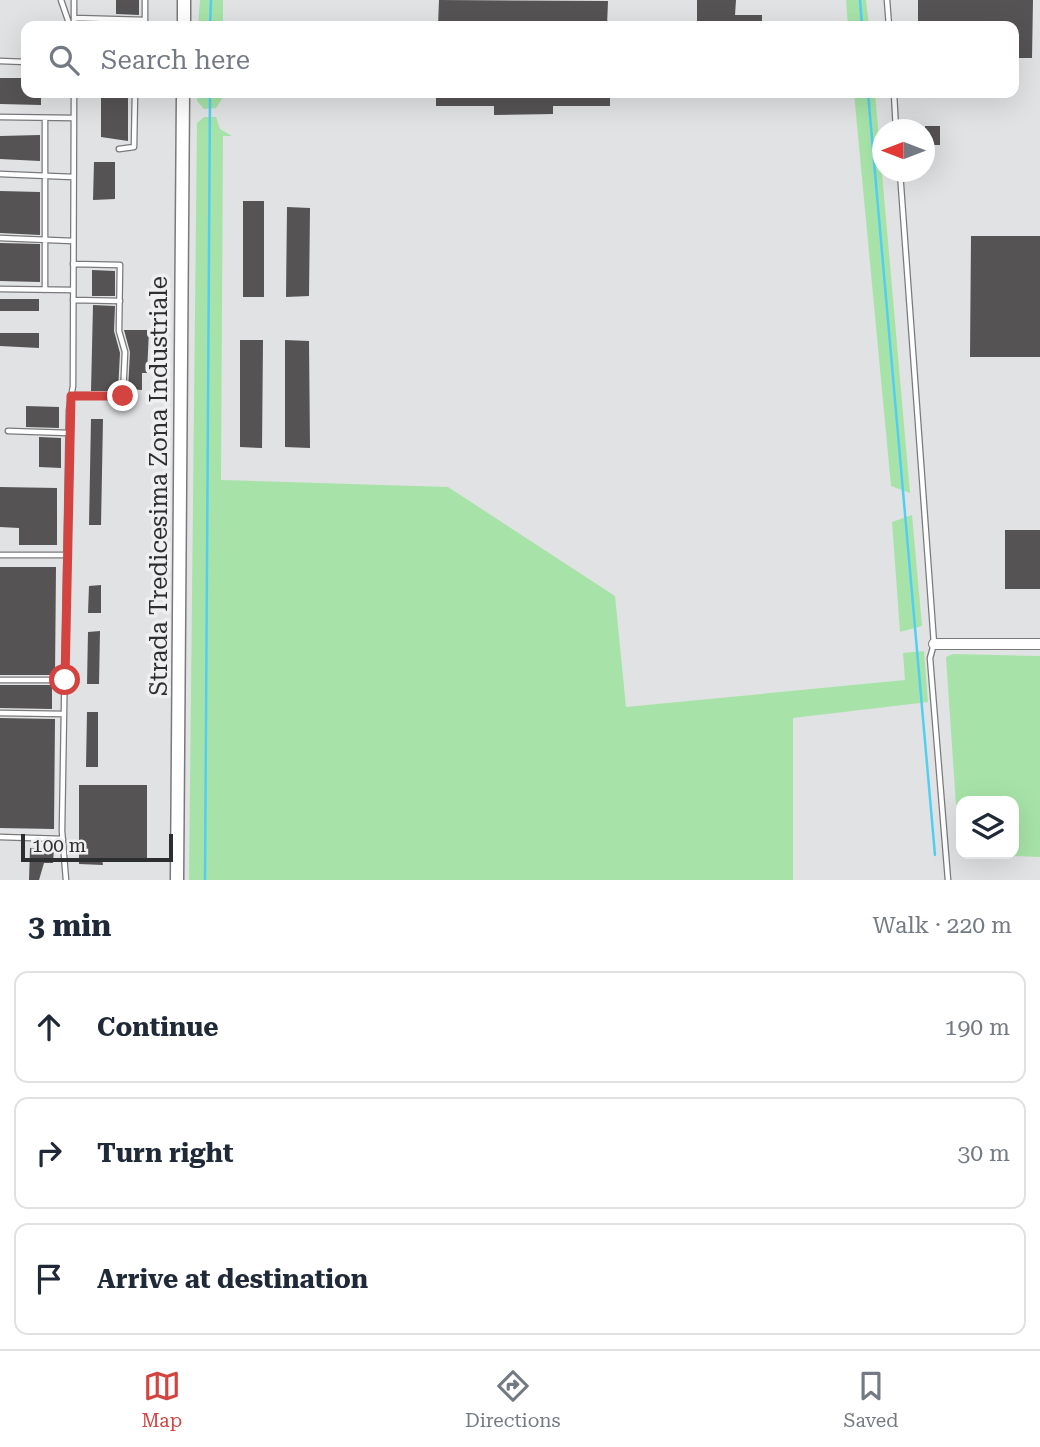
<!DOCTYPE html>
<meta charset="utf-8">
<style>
:root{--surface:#fff;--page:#f2f2f3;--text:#1f2937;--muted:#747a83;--line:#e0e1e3;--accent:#d34441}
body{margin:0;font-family:"Roboto Serif",serif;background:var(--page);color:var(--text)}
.controls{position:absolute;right:21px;bottom:21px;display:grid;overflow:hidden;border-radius:14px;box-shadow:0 7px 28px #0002}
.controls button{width:63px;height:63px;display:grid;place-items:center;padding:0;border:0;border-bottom:2px solid var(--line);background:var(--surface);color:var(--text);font:35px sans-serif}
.compass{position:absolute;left:872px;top:119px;width:63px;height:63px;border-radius:50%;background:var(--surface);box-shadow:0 7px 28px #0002;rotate:270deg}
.scale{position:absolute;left:21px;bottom:18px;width:152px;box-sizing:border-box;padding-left:7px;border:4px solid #2d2e2f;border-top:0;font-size:19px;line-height:24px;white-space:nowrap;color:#2d2e2f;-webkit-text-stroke:5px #efeff1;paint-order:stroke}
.stop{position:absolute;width:21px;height:21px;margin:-16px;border:5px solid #d34441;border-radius:50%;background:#fff}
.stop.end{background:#d34441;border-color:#fff;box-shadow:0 2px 7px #0008}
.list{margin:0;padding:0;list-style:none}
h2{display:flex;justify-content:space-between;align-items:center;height:91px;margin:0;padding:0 28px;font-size:30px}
h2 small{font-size:23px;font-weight:400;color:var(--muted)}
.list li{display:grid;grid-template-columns:46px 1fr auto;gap:21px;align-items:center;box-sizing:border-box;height:112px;margin:0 14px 14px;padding:0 14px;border:2px solid var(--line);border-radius:14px}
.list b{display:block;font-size:26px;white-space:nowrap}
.list em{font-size:23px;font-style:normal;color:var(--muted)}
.icon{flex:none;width:38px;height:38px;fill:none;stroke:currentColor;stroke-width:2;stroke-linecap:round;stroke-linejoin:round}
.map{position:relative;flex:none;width:1040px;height:880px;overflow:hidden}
.search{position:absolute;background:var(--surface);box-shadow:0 7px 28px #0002;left:21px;right:21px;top:21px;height:77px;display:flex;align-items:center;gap:18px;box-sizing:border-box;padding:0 24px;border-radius:14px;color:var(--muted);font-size:26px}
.sheet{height:469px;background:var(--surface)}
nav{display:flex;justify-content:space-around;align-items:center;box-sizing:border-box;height:98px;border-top:2px solid var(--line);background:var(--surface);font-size:19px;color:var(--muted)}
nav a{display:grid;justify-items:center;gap:4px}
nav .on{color:var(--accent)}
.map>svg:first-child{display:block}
.green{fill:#a7e3a8}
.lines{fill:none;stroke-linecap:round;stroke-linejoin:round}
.stream{stroke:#50cff3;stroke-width:2.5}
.building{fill:#555353}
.service-casing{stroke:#7a7a7c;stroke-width:7}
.minor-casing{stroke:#7a7a7c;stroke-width:12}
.tertiary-casing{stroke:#7a7a7c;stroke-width:15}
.service{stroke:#fff;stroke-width:4.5}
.minor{stroke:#fff;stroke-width:10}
.tertiary{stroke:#fff;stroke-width:12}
.route{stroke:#d34441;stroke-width:9}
.labels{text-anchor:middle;stroke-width:7;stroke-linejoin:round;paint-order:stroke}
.street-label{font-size:24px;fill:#2d2e2f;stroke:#efeff1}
</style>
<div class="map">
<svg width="1040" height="880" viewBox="0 0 1040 880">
<rect width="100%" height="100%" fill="#e1e2e4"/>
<path class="green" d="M200,0H223V26H198Z
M846,0H866L869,26H848Z
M198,93H222V99L216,108L204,109L197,101Z
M854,93H875L910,493L891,486Z
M204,117H216L220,129L232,136H223L221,480L448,487L615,596L626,707L905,680L903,653L924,651L928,702L793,718V880H189L197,123Z
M912,515L922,626L900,632L892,522Z
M953,654L1040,656V857L964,854H1014V801H961V852L959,850L946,657Z"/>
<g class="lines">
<path class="stream" d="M860,0L862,26
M210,26L211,0
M868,93L935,855
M205,880L210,93"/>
</g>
<path class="building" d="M116,0H139V15L116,14Z
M439,0L608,1L607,26H438Z
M697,0H736L735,15H762V26H697Z
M918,0H1033L1032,58H1014V26H918Z
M0,78H26V93H41V105L0,104Z
M101,93H128V141L101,137Z
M436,93H610V106H553V114L494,115V106H436Z
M925,126H940V145H925Z
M40,135V161L0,159V136Z
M94,162H115V199L93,200Z
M0,191L40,192V235L0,233Z
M243,201H264V297H243Z
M287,207L310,208L309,296L286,297Z
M971,236H1040V357H970Z
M0,243L40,244V282L0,281Z
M92,270L115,271V296H92Z
M0,299H39V311H0Z
M93,305L115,306L114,331L120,353L118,391H91Z
M124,330H149L147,373H142V390L128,389L130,352Z
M0,333H39V348L0,346Z
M240,340H263L262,448L240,447Z
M285,340L309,341L310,448L285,447Z
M26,406L59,407V428L26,427Z
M91,419H103L101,525H89Z
M39,437L61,438V468L39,467Z
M0,487L57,488V545H19V528L0,527Z
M1005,530H1040V589H1005Z
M0,567H56L55,675H0Z
M101,585V613H88L89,586Z
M100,631L99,684H87L88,632Z
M0,685H52V709L0,708Z
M87,712H98V767H86Z
M0,718L55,719L54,829L0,828Z
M79,785H147V860L102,859L103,865L79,864Z
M30,848H54L53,863H44L39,880H29Z"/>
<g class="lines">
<defs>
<path id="service" d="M61,0L70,26
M145,0V20
M887,0L889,26
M74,18L145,20V26
M74,26V0
M0,61L26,62
M894,93L896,130
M0,117L74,118
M45,118V290
M119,149L134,147L135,93
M900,172L934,644L930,658L948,880
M0,174L73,177
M0,238L73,241
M0,289L73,290
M73,300L120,301
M71,395L123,396L125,352L119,331L120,265L73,264
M8,431L69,433
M0,555H67
M0,680H65
M0,713L64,714
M0,837L63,839
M66,880L62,831L69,410L73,386L74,93"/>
<path id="minor" d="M934,644H1040"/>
<path id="tertiary" d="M184,26V0
M177,880L183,93"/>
</defs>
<use href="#service" class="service-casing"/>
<use href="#minor" class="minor-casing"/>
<use href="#tertiary" class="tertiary-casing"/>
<use href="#service" class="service"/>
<use href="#minor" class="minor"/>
<use href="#tertiary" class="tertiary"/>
</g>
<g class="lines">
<path class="route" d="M65,680L71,396H123"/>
</g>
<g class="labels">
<g class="street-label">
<text transform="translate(159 486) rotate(-90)" y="8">Strada Tredicesima Zona Industriale</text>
</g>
</g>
</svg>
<div class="controls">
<button><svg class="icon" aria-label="layers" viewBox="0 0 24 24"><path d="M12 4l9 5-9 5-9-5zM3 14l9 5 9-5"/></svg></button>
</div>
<svg class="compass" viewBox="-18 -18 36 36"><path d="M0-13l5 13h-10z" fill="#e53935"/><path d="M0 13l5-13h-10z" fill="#747a83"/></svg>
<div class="scale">100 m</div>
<div class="stop" style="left:65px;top:680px"></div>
<div class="stop end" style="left:123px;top:396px"></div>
<div class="search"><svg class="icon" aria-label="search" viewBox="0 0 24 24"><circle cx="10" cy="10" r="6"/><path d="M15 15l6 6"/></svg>Search here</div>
</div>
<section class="sheet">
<h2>3 min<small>Walk · 220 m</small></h2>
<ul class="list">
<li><svg class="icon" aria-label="ahead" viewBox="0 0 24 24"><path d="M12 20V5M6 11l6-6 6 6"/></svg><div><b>Continue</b></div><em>190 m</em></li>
<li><svg class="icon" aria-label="right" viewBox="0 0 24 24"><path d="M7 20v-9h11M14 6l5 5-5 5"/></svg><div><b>Turn right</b></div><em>30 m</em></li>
<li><svg class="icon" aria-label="arrive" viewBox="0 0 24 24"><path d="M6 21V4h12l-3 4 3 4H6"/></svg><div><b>Arrive at destination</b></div></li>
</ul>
</section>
<nav>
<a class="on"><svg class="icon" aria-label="map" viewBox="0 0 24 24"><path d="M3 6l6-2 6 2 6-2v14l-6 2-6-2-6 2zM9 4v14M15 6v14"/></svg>Map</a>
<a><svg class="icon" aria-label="directions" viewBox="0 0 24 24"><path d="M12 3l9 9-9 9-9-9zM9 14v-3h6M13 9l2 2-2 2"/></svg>Directions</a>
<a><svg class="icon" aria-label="saved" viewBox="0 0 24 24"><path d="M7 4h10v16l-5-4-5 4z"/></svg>Saved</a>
</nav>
